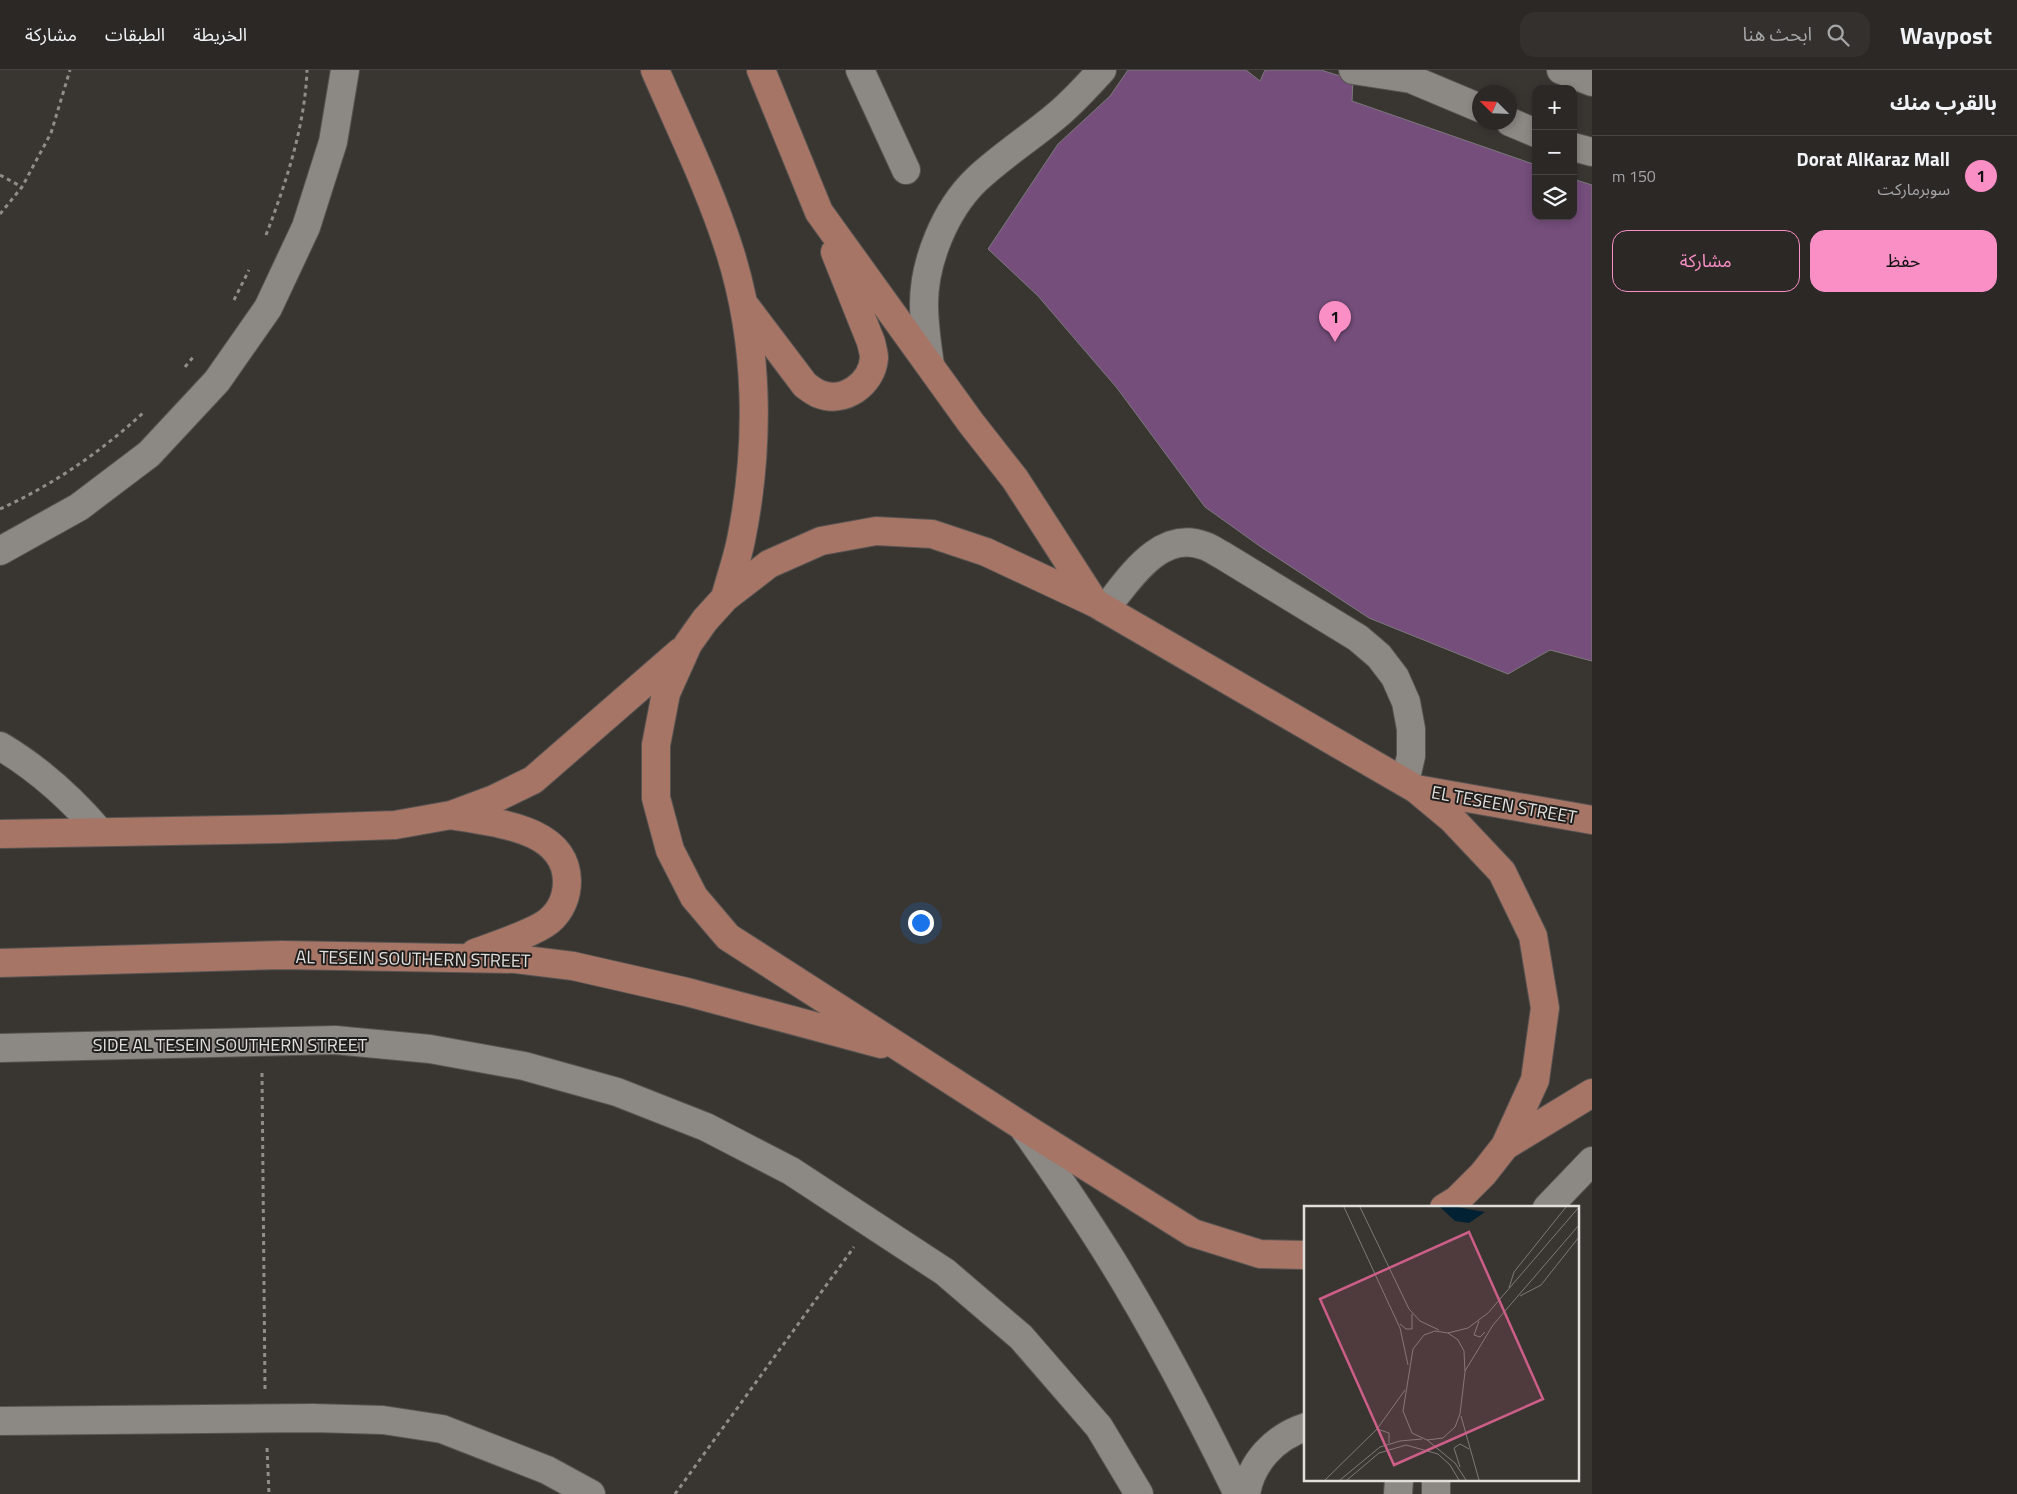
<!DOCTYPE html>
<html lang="ar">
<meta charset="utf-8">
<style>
:root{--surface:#2b2826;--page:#33302e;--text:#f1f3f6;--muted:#a6a6a7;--line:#474443;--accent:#fa8fc6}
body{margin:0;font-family:"Titillium Web","Noto Sans Arabic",sans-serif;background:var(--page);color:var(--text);direction:rtl}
.controls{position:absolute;right:15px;top:15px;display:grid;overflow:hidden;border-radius:10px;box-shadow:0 2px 8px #0003}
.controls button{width:45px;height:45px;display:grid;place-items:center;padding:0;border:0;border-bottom:1px solid var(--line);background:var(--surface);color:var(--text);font:25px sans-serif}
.compass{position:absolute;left:1472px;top:15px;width:45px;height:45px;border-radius:50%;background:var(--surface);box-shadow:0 2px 8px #0003;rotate:294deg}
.you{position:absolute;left:920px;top:852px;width:18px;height:18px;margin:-12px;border:4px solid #fff;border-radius:50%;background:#1a73e8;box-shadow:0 0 0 8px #1a73e833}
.badge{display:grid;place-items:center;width:32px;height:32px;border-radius:50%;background:var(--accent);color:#111;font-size:16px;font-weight:700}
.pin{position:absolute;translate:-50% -41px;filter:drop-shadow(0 1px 2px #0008)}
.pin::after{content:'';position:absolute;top:26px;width:18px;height:15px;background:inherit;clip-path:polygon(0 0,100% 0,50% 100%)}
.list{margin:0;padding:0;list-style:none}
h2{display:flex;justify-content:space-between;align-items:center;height:65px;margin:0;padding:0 20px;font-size:21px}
h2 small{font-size:16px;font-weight:400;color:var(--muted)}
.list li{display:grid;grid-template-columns:32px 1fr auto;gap:15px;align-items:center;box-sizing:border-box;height:80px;padding:0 20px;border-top:1px solid var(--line)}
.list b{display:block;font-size:19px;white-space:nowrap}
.list p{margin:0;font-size:16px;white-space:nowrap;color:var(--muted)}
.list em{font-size:16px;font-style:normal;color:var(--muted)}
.actions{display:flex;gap:10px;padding:15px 20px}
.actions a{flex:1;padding:11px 0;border:1px solid var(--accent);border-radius:15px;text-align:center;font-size:18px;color:var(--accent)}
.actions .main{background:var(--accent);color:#111}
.icon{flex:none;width:28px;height:28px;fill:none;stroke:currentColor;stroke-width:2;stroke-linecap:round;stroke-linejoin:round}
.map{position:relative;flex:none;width:1592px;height:1424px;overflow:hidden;direction:ltr}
header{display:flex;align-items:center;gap:30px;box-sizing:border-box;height:70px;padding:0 25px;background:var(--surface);border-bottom:1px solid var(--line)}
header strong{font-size:24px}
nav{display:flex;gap:28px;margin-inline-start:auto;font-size:18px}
.search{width:350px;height:45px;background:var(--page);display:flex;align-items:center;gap:12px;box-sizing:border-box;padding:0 18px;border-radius:15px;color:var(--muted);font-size:19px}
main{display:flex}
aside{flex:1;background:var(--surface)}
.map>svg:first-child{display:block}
.building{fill:#754e7b;stroke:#7c787d}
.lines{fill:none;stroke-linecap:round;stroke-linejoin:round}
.minor-casing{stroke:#575350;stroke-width:30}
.major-casing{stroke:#575350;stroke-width:30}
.path{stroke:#908d8a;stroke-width:3;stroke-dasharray:4 4;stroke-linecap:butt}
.minor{stroke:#8c8883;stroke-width:28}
.major{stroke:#a67566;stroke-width:28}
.labels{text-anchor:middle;stroke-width:4;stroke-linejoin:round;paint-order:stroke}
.street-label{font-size:18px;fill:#e1dfdc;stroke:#1f1e1c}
.inset-road{fill:none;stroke:#7c7a76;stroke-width:1}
.view{fill:#cd5e88;fill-opacity:0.15;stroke:#cd5e88;stroke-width:2.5}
.inset-edge{fill:none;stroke:#e1dfdc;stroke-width:2.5}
</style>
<header>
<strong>Waypost</strong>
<div class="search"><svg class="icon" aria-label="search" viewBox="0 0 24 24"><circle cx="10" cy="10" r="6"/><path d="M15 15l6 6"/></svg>ابحث هنا</div>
<nav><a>الخريطة</a><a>الطبقات</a><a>مشاركة</a></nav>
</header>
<main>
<aside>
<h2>بالقرب منك<small></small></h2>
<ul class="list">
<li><span class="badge">1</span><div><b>Dorat AlKaraz Mall</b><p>سوبرماركت</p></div><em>150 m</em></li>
</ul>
<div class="actions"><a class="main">حفظ</a><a>مشاركة</a></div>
</aside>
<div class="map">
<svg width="1592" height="1424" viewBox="0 0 1592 1424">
<rect width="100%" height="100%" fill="#393632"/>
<path class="building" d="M1128,0H1246L1260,11L1265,0H1321L1353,10L1352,31L1536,95V146H1573V109L1592,115V591L1550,580L1508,604L1369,548L1261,477L1205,437L1117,318L1038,226L988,179L1058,74L1110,26Z"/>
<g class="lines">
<defs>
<path id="minor" d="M860,0L906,100
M1353,0L1411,9
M1397,0L1411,9L1480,38
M1561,0L1592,12
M1510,52L1536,63
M1573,77L1592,82
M930,295C927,275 924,255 924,234C924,192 945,140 976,110C1000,87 1030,68 1056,46C1073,32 1087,16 1102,0
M0,481L79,437L149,384L217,311L268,238L306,157L333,72L345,0
M1105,539C1129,510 1160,458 1205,476C1211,478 1216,482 1222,485L1358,568L1379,586L1395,607L1406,632L1411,659V686L1405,712
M0,676C39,699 70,727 100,762
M0,978L335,970L430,979L524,996L617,1022L706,1057L791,1101L945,1202L1021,1267L1099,1357L1139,1424
M1022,1056C1053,1100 1083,1144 1111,1189C1158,1265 1199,1344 1238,1424
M1547,1138L1592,1091
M0,1351L313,1348L383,1350L442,1359L547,1400L591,1424
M1246,1424C1251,1392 1275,1367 1306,1357
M1398,1424L1399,1410
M1436,1424V1410"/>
<path id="major" d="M655,0C681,60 710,119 730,182C759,274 760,376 741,470C737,490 730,509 725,528
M761,0L819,142L971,353L1015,409L1095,533
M746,237L805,315C809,318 814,322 819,324C844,334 872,314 874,288C874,283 872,277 871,272L835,182
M1416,719L1592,750
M451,745C491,753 566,756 567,811C567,826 561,841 549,851C534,863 494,876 475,883
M0,764L281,759L395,755L451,745L494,729L533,710L680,582
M0,893L282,885L516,889L573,896L687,922L881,974
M1505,1076L1592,1023
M1306,1185L1260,1184L1193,1163L1022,1056L728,867L694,827L670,780L656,728V675L666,623L688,574L705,550L725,528L769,494L821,471L876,461L932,464L986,482L1095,533L1416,719L1452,749L1502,802L1533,866L1545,938L1535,1010L1505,1076L1483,1104L1457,1130L1444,1138"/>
</defs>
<use href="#minor" class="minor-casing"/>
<use href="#major" class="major-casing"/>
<path class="path" d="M0,105L22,117
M0,144L22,117L51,63L70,0
M266,165C286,113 305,56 307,0
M234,230L249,200
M185,297L194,286
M0,439C53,415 102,381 144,342
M262,1003L265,1319
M267,1378L269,1424
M675,1424L854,1177"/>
<use href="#minor" class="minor"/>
<use href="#major" class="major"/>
</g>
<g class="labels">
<g class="street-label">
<text transform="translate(1504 735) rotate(10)" y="6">EL TESEEN STREET</text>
<text transform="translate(413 889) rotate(1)" y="6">AL TESEIN SOUTHERN STREET</text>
<text x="230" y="981">SIDE AL TESEIN SOUTHERN STREET</text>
</g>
</g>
<g transform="translate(1304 1136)">
<rect width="275" height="275" fill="#393632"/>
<path d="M136,1H153L181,6L165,17L151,15Z" fill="#022133"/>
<path class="inset-road" d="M40,1L96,122L104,159M56,1L105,103L116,115L135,124M205,82L210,66L262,1M216,90L237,79L275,31M175,115L170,129L176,131L181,126M96,118L102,123H108V108M131,125L144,127L154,134L160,145L161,166L156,208L151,221L139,232L123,234L108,227L99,205L109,143L120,129ZM144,127L164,122L184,107L275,1M161,165L189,119L275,19M157,210L175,274M73,223L85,227V237M123,234L151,257L162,274M156,261L150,242L156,238L165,243M21,274L73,223L101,184M36,274L76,241L96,235L118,233M43,274L75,247L102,239L134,248L146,259L155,274"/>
<path class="view" d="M165,26L239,193L90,259L16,93Z"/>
<rect width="275" height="275" class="inset-edge"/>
</g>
</svg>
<div class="controls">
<button>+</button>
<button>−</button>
<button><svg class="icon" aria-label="layers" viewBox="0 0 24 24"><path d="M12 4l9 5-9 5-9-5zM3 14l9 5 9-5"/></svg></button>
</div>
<svg class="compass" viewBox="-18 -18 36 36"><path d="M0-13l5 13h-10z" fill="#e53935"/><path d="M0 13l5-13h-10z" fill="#a6a6a7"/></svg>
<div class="you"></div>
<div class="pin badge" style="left:1335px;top:272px">1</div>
</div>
</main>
